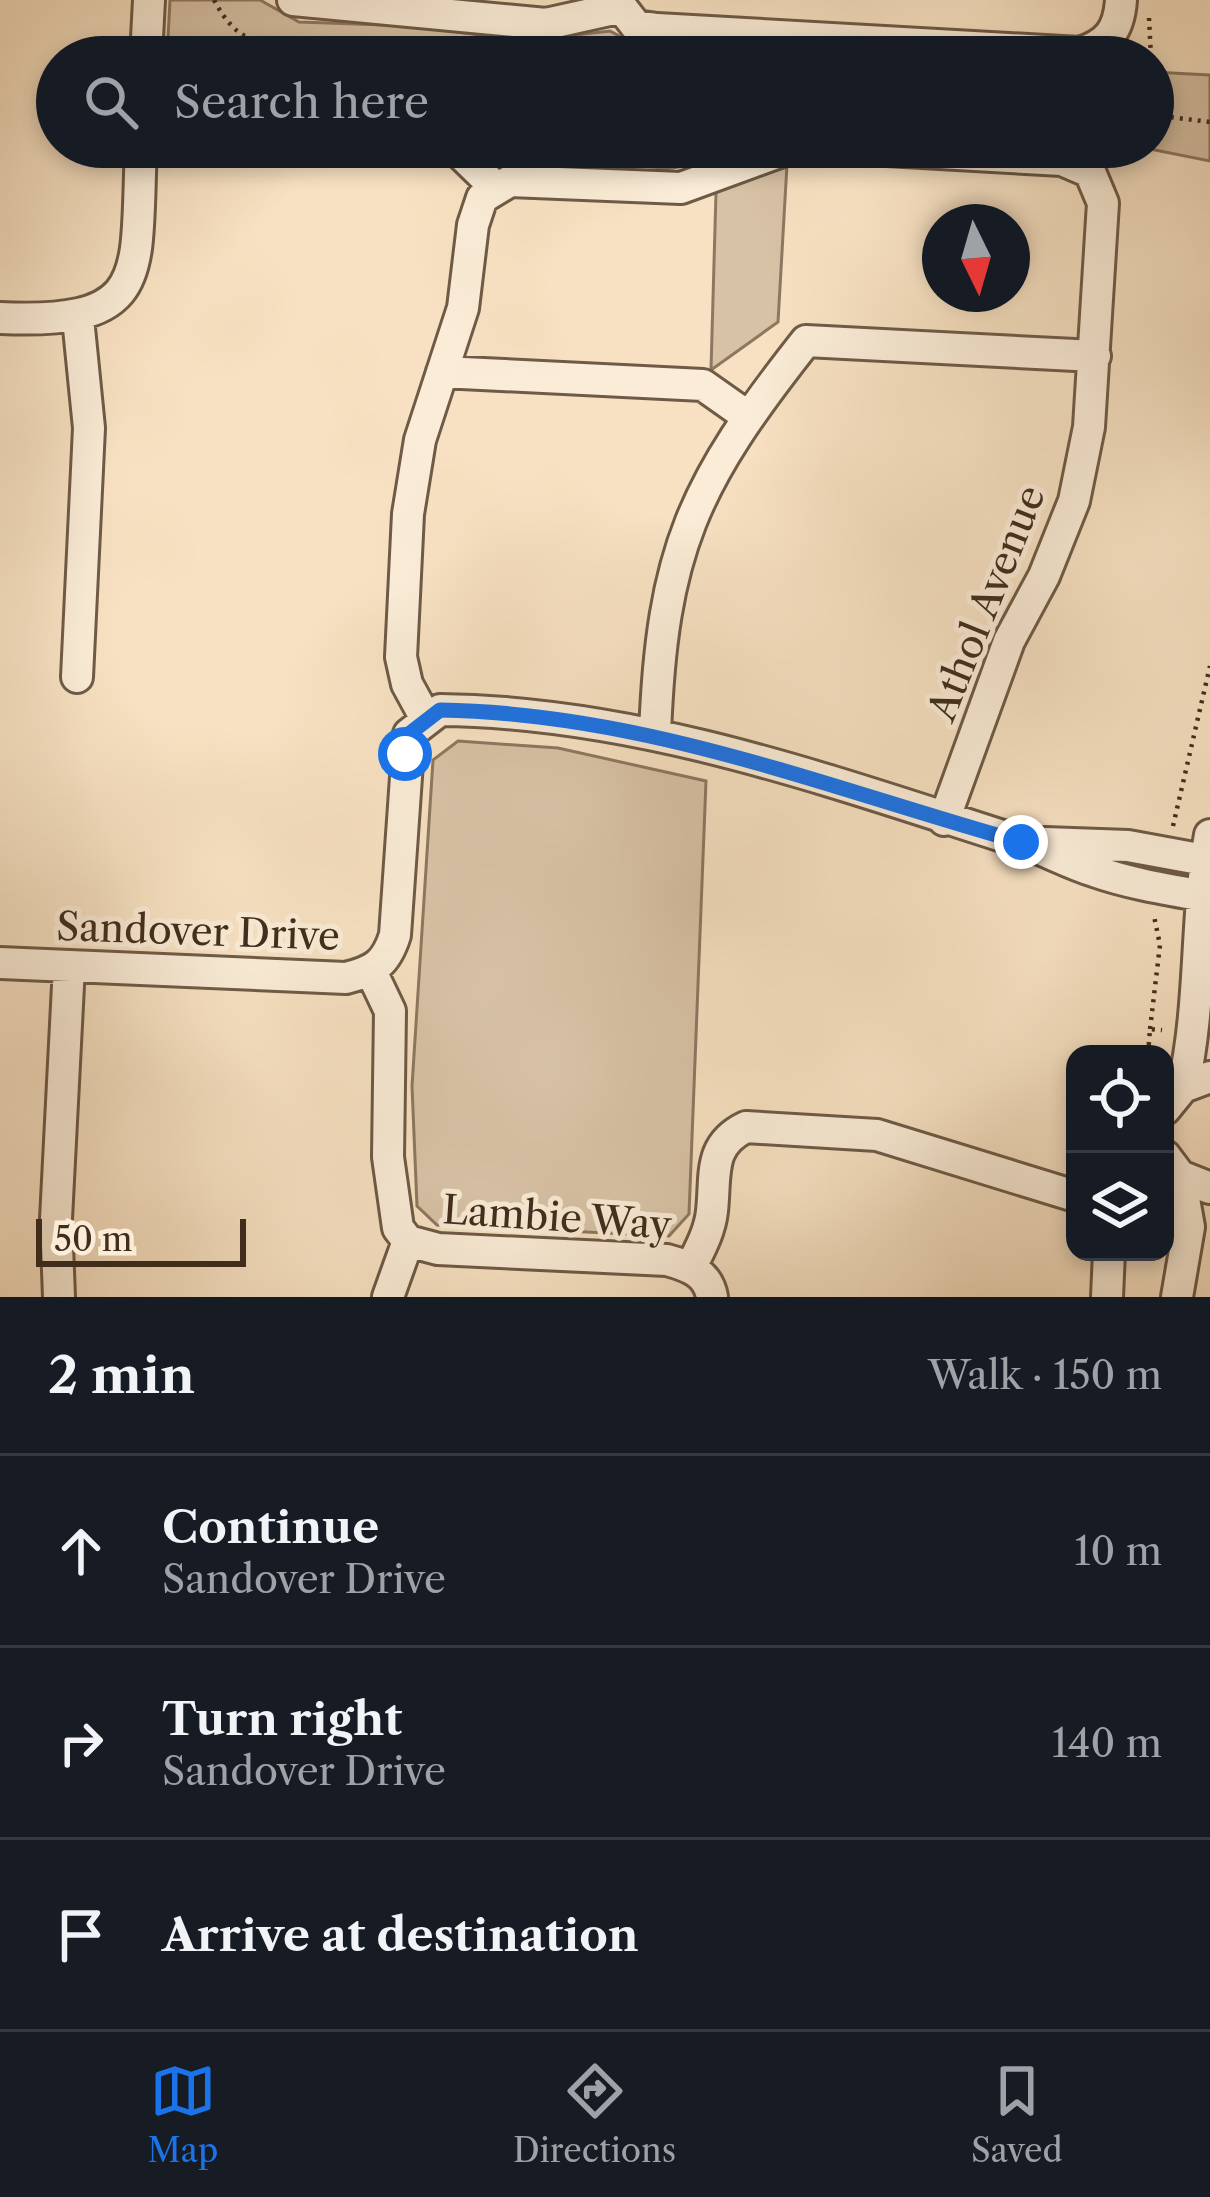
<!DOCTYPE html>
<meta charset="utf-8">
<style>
:root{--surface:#171b24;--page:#242831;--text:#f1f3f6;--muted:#9ea1a6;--line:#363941;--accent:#1a73e8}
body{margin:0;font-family:"Libre Caslon Text",serif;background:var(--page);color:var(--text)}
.controls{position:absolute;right:36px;bottom:36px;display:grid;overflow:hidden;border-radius:24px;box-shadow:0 6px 18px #0003}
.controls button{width:108px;height:108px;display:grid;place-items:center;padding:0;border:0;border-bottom:3px solid var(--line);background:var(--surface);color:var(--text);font:60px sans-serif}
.compass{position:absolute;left:922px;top:204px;width:108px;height:108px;border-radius:50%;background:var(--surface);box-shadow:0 6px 18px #0003;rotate:175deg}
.scale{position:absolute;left:36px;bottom:30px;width:210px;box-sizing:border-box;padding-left:12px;border:6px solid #412d1c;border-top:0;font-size:33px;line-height:42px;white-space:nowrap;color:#412d1c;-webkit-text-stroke:9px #faecd7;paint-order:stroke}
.stop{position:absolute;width:36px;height:36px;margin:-27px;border:9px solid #1a73e8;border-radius:50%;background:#fff}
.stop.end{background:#1a73e8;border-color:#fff;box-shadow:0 3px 12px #0008}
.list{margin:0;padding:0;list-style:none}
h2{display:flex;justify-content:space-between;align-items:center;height:156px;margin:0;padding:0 48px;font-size:51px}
h2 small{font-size:39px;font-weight:400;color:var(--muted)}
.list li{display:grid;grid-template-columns:78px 1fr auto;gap:36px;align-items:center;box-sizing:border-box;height:192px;padding:0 48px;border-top:3px solid var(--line)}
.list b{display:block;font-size:45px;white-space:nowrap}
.list p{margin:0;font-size:39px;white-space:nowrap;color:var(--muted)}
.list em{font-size:39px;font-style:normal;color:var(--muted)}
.icon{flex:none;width:66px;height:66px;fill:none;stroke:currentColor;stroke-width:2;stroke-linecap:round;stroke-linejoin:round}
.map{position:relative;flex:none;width:1210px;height:1297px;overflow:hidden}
.search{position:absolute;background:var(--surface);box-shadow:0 6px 18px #0003;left:36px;right:36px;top:36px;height:132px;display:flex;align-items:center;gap:30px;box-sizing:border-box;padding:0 42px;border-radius:66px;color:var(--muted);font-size:45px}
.sheet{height:732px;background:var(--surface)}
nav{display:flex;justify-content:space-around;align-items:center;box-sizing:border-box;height:168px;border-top:3px solid var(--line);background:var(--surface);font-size:33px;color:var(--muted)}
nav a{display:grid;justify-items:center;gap:6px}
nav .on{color:var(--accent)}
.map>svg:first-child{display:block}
.green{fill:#d8c2a6;stroke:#8c7861;stroke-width:3}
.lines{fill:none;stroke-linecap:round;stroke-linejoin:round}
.minor-casing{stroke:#6e5a46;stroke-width:36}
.path{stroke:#412d1c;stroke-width:4.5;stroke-dasharray:3 6;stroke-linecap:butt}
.minor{stroke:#faecd7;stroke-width:30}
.route{stroke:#1a73e8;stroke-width:15}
.labels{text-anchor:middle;stroke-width:10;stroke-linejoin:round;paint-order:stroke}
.street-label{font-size:39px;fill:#412d1c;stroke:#faecd7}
</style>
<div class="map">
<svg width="1210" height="1297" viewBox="0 0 1210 1297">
<rect width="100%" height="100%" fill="#f7e1c2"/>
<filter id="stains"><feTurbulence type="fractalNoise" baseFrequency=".00167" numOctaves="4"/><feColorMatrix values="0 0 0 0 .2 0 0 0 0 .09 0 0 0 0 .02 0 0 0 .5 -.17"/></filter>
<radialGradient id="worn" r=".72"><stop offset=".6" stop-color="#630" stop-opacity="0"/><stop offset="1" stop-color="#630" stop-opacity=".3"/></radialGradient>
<path class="green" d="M170,0H260L299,22L413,26L524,41L610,31L638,46L861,57H167Z
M1153,72L1210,75V161L1140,147H1153Z
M480,147H788L778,322L711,370L717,157C668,178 524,178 480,147Z
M458,741L558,748L706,781L689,1214L669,1236L437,1225L417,1206L412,1086L433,760Z"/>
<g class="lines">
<defs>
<path id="minor" d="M293,0L546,24L618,8
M616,0L636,26L657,29L1080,53C1108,44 1119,30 1121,0
M146,57L149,0
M454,147L495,187
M834,147L1062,160L1090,172L1103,203L1089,427L1074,501L1044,576L1009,641L944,820
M0,318C153,325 135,275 141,147
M442,372L703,385L747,416
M77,677L89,428L78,318
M425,717L407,684L401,657L408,514L420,440L463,308L473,225L482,198L510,181L681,188L793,147
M655,734C662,550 693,484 806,341L1095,356
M1045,843L1128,846L1210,861
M0,963L346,978C374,971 386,964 395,935L409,734L440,710C640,712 830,781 1018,841C1044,849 1068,863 1094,871C1131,884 1171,890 1210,897
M371,971L390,1011L388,1157L398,1228L408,1241L438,1249L667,1260C689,1266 708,1273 712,1297
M1183,1087C1202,1005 1195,918 1210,835
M1165,1109L1183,1087L1210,1077
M1165,1156L1180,1176L1210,1188
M691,1267C700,1249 710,1231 712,1211C716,1175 708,1145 746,1127L877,1135L1075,1196
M59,1297L56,1219L69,966
M388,1297L408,1241
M1107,1297L1109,1252
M1177,1297L1189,1227L1180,1176"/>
</defs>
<use href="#minor" class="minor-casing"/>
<path class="path" d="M214,0C239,47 261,44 308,45C337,46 365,52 393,57
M1149,18L1151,57
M203,57L235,45L261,47
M1153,115L1210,122
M1116,164L1135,157L1137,147
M1173,826L1210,666
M1150,1029L1160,945L1154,916
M1148,1054L1150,1029L1162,1030"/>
<use href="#minor" class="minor"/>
</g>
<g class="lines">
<path class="route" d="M405,754L409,734L440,710C644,713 828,788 1021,842"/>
</g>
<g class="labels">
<g class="street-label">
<text transform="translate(986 603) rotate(-68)" y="14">Athol Avenue</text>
<text transform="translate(198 931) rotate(2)" y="14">Sandover Drive</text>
<text transform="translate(557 1217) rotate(4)" y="14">Lambie Way</text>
</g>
</g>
<rect width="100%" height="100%" filter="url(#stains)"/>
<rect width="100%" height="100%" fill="url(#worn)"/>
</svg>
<div class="controls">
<button><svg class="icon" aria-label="locate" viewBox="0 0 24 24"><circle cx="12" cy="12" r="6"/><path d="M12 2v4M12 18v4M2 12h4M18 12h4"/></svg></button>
<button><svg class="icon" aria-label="layers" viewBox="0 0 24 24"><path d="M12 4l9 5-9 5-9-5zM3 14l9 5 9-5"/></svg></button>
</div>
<svg class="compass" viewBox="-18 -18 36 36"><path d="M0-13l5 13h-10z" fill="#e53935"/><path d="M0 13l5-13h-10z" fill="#9ea1a6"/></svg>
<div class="scale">50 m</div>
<div class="stop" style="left:405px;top:754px"></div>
<div class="stop end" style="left:1021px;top:842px"></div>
<div class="search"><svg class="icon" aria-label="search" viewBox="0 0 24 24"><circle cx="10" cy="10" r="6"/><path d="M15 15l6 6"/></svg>Search here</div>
</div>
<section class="sheet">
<h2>2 min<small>Walk · 150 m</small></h2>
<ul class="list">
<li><svg class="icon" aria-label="ahead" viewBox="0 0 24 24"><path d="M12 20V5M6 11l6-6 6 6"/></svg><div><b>Continue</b><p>Sandover Drive</p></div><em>10 m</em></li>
<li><svg class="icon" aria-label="right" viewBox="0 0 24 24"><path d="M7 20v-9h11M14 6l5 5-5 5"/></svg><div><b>Turn right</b><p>Sandover Drive</p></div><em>140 m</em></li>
<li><svg class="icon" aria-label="arrive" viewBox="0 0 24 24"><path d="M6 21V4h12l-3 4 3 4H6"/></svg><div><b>Arrive at destination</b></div></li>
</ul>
</section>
<nav>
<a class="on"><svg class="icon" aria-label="map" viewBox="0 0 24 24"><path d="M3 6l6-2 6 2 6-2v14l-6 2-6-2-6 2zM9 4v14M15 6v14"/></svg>Map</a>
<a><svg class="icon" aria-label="directions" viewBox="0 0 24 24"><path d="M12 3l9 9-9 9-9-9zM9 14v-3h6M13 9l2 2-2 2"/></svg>Directions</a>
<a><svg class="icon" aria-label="saved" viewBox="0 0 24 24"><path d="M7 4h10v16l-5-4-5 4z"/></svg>Saved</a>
</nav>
